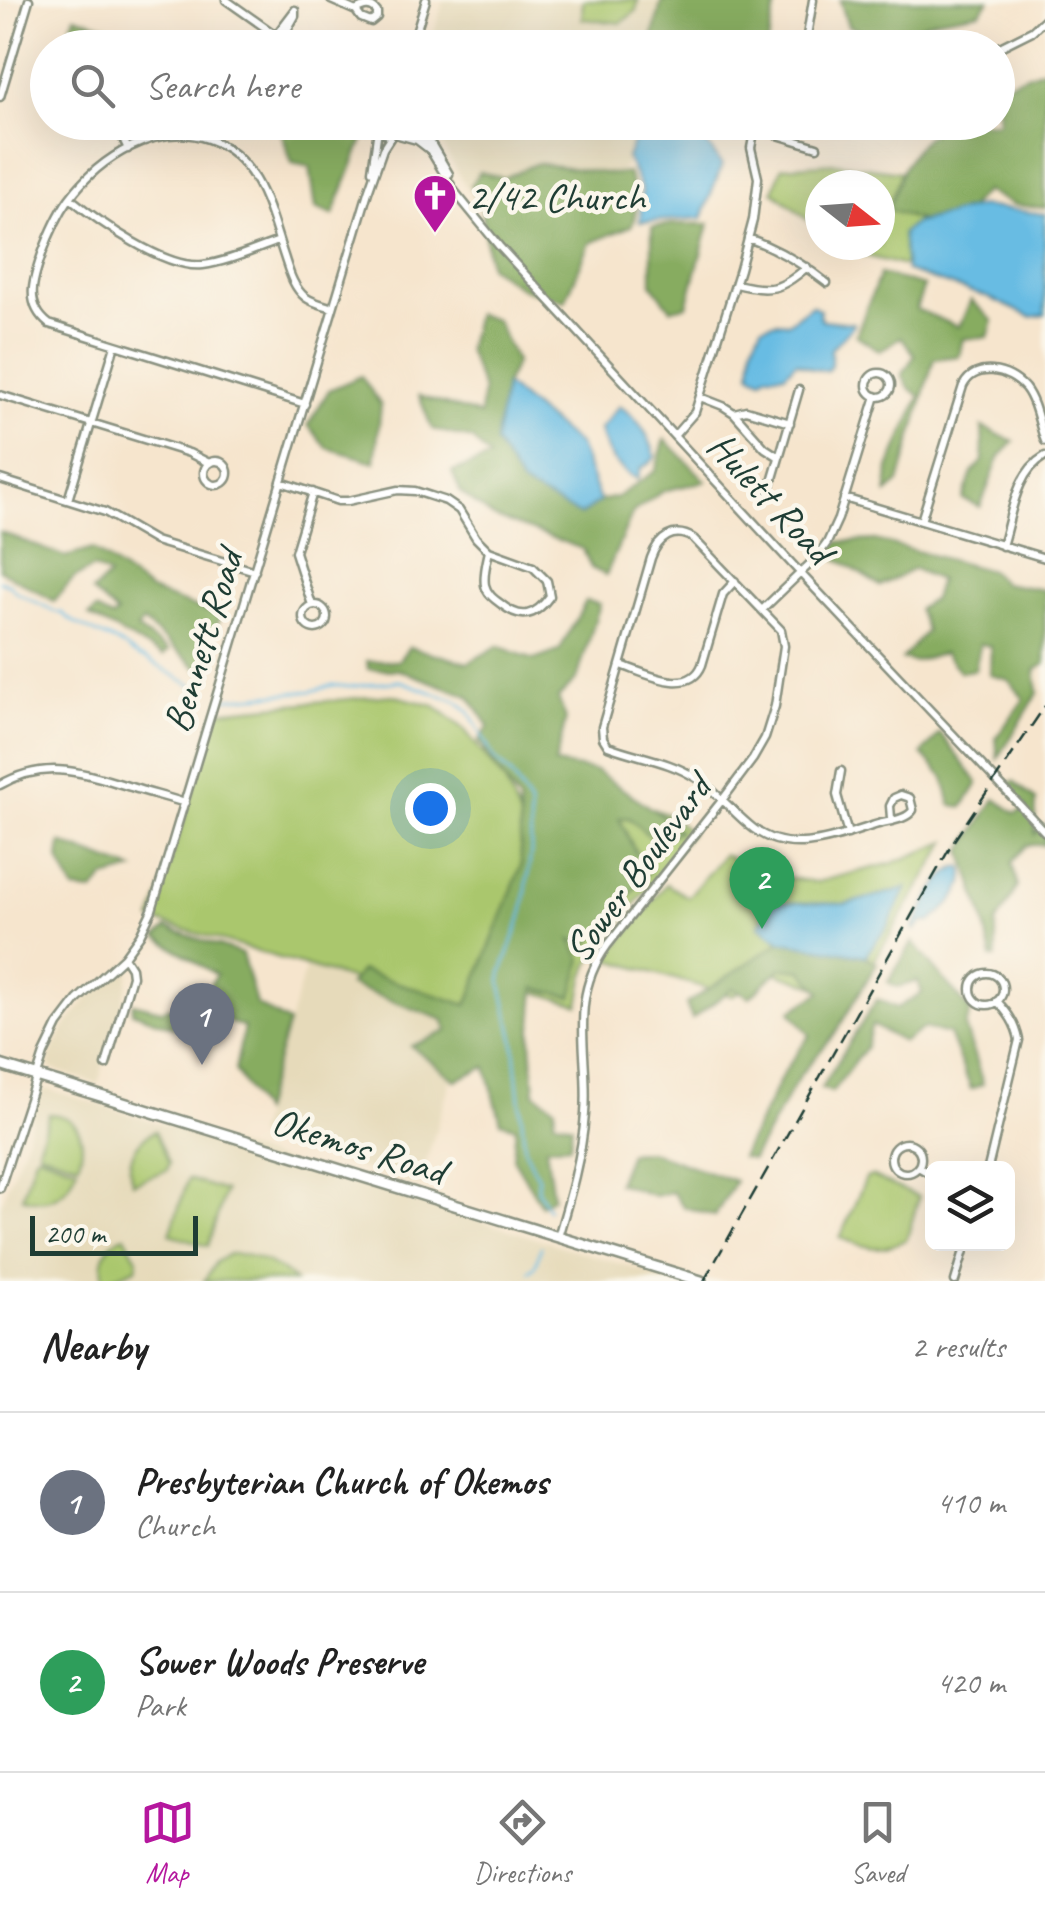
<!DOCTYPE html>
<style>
:root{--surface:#fff;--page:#f6f6f6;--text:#222;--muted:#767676;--line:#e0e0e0;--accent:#b5179e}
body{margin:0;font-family:Caveat,sans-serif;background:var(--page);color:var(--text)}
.controls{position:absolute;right:30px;bottom:30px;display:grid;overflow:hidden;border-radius:15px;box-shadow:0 10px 40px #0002}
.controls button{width:90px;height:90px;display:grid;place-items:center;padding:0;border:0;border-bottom:2px solid var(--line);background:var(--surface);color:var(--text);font:50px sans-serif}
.compass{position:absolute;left:805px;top:170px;width:90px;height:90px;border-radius:50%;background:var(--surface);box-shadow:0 10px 40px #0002;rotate:107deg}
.scale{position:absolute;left:30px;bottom:25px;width:168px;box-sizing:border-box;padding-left:10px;border:5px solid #1f3d34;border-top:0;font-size:28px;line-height:35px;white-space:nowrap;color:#1f3d34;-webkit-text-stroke:8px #fbf7ec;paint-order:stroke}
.you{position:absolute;left:430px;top:808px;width:35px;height:35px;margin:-25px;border:8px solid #fff;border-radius:50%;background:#1a73e8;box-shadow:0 0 0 15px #1a73e833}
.badge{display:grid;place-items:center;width:65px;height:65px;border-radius:50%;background:var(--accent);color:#fff;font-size:32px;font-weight:700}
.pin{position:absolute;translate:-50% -82px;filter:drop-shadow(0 2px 5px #0008)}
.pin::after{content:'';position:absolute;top:52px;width:35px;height:30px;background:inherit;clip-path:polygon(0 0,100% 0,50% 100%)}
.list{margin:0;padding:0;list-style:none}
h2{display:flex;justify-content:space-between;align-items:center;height:130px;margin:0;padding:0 40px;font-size:42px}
h2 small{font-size:32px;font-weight:400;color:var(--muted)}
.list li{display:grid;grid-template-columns:65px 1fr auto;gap:30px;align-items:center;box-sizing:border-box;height:180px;padding:0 40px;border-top:2px solid var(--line)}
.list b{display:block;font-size:38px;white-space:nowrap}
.list p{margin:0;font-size:32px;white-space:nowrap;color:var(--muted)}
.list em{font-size:32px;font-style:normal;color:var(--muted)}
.icon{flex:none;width:55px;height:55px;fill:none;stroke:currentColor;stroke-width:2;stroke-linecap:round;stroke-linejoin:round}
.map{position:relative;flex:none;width:1045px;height:1281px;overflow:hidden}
.search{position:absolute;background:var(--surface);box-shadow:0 10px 40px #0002;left:30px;right:30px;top:30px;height:110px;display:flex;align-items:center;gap:25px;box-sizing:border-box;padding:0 35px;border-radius:55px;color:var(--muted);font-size:38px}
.sheet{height:490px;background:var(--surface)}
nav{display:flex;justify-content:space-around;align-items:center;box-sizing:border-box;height:140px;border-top:2px solid var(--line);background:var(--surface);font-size:28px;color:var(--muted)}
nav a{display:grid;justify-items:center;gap:5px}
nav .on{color:var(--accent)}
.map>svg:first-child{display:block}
.built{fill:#e6daba}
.green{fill:#aac76d;stroke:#648250;stroke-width:2.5}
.forest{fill:#87ac60;stroke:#53744a;stroke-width:2.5}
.water{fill:#67bce3;stroke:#437c8c;stroke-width:2.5}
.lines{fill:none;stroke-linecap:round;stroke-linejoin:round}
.stream{stroke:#67bce3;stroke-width:2.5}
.minor-casing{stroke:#8a9180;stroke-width:11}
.major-casing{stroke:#8a9180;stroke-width:14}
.minor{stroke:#fff;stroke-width:6}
.major{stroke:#fff;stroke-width:9}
.rail{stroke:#1f3d34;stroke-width:2.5;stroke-dasharray:15 8;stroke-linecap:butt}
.labels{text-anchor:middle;stroke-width:9;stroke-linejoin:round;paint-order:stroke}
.poi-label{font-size:40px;fill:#1f3d34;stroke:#fbf7ec;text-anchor:start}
.street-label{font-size:40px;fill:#1f3d34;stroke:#fbf7ec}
</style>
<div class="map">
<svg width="1045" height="1281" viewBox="0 0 1045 1281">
<rect width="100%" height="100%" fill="#fbf7ec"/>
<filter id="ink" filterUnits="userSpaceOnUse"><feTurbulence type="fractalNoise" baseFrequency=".01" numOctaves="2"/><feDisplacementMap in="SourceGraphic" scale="20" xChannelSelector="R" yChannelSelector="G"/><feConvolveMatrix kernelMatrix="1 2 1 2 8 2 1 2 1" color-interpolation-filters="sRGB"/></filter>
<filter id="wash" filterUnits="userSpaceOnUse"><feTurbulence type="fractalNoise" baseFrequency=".0048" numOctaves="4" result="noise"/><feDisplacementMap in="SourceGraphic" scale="40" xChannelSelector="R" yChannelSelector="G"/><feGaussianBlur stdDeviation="2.25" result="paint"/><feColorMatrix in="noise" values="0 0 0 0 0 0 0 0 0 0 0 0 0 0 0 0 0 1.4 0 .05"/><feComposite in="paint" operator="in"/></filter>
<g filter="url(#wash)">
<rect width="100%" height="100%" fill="#f6e5cd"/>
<path class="built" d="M444,0H673L661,47L429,48Z
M414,123H638L625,165L615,175L485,201L472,197L444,148L432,135Z
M306,966L470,1015L419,1186L256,1135Z
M124,967L129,971L127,986L98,1084L52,1069L49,1065V1058L67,1024L91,995Z
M47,1089L676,1281H0V1205L25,1143L39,1094Z"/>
<path class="green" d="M583,0H638L636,11L621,23L582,19Z
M835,163L901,172L889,210L926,223L912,268L848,251L840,245H880V185H820V230L773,191L782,167Z
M392,695L435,706L464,729L505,782L524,827L553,773L667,814L691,832L591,961L584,977L579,1005L482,976L470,1015L152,920L217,711Z
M947,842L851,998L767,970L733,996L607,959L666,884L688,897L724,854L745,866L781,877L817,882L893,863Z
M49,1114C78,1115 88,1138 78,1164L40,1152L38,1148Z
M155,1131L169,1163L167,1170L133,1183C124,1163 135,1140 155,1131Z
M38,1154L77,1168C68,1195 49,1207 22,1197L35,1156Z
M871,1176L919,1197L907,1239C879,1254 867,1247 840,1238L866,1178Z
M188,1179L225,1191L208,1246L170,1234Z
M125,1236L138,1261L136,1268L105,1281C98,1263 106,1241 125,1236Z
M229,1254C253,1253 277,1265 295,1281H204L216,1262Z"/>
<path class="forest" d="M662,0H777L767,47H650Z
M840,0H989L980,12L933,20L888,40L848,26Z
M75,16L173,47L93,48L79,45L77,47H63Z
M1045,68V208L1014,205L985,191L972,204L965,235L888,210C900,173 914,130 958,123C970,120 985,123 998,122V86Z
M278,123H359L367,130L333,215L316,208L310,167L292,163Z
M537,163L611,174L628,173C635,190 640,209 631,226L590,243L565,301L523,289L489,266L481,206L471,185L480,172L504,178Z
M673,224H709L687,306L671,309L652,284V227Z
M880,274L924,286L916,309L959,327L971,300L993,321L988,337L963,339L959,356L934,359L899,483L887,493L889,468L920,396L909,388L902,375L915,355L901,337L880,351L856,335Z
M476,314L496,320L516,362L505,385L580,515L600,501L617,497L655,471L665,439L706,481L663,491L633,512L606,575L591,568L583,549L493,517L461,493L452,472L490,458L472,439L432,429L419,396L480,415L483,390L467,350Z
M361,376L381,405L375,462L327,448L308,425L329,390Z
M982,427L1014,442L1000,456L980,507L963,499L972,473L983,461Z
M0,532L65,557L93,549L150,591L220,616L201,671L143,622L137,629L168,651L163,656L89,616L96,610L112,618L117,614L92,592L109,576L94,568L74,578L54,601L0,570Z
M875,540L991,571L1003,583L1045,590V664L1035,670L1038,693L998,759L996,738L1024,699L1009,680L990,675L991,646L980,644L975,670L960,672L944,653L914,662L902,659L926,631L918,609L933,599L939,580L914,569L880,586L828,553L839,542Z
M586,601L600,604L577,679L558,698L566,719L555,764L596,771L665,818L679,831L657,843L629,818H619L636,853L651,869L589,945L571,940L582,959L572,997L535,988L531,1041L535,1093L555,1107L554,1120L572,1125L570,1145L546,1147L553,1197L541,1205L513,1158L516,1127L501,1122L486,1067L455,1080L411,1046L448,1031L444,1020L349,985L361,971L467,1005L521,866L519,802L479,741L489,726L469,696L400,670L368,669L367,661H398L409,647L468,663L498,646L534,660L559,651Z
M940,733L978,783L963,807L951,805L944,778L922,754Z
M1014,781L1036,800L1035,834L1045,825V845H1027L1012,863L1018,886L996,924V958H992L984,920L962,851L995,799L1016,813L1027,808L1007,784Z
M61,843L134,870L105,878L93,892L74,890L59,860Z
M167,928L242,954L256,1004L288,1023L261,1112L235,1070L244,1027L204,1014L176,1028L132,1012L133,1003L161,1010L202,999L216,975L157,937Z
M781,941L865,956L877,963L835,1034L800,1075L752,1159L741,1157L784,1072L810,1035L791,1011L821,992L802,970L781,968L750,997L733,988L692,1019L686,1004Z
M913,942L971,1012L965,1026L983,1084L971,1089L949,1034L924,1028L903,1042L872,1025L866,1047L832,1092L821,1088L877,999L897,1008L922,993L918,981L898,987L888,982Z
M649,1151L735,1181L715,1216L684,1207L672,1192L655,1196L617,1183L629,1153Z"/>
<path class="water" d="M641,123H692L722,165L702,218L640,222L642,191L627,158Z
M980,206L1045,214V315L1031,317L987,297L906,271L902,233L915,223Z
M812,305L820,310L819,316L822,320L853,323L852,327L831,349V366L827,371L813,369L796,362L785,374H767L762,379L751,374L753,345L762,326L776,322L788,323Z
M505,385L579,445L600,501L580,515L522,485L495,443Z
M619,406C637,416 650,436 655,456L650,463L641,468L637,479C617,470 604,451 600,429Z
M958,867L963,868C969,891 947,907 931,922H923L915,931L913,929C925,907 935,878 958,867Z
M907,888L888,926L865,956L781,941L759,925L774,902L846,904Z"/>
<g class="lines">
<path class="stream" d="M0,581L10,585L16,592L58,613H62C76,627 107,636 126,648C134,653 137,658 146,659L204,692
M222,699L312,691L333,685L348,687L400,681L456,701L468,710L494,758L513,777L530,805L531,851L523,913L501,974V983L514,1041L525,1150L538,1177V1190L548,1209
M529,1271L535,1266L541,1247"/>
</g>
</g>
<g filter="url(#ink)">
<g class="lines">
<defs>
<path id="minor" d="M226,0L294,48
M331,0L356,11L361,18L371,22L377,17V12C371,4 363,6 356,11
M276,35L295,10V16L282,39
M411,48L426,0
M805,48L813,0
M998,48L1032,31L1045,19
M0,97L29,0
M115,122L128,149
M375,122L380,132L388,135L398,132L403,122
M405,122L432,145L449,174
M755,128L817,147
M395,134L417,140L430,150L455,192L499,246L805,578L1045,832
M372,171L378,129
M70,198C98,221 166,270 203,265C228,262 255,249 279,241
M748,238C778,249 802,263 827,283
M736,284C770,292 780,291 807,267
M867 385a12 12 0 1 1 24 0a12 12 0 1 1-24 0Z
M0,395L189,453L209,463
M700,397L723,406L734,413L746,410L790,423
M305,404L49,324C24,305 33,280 42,254C49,235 57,216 69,199C99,158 157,121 208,139C259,157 269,211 284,256C289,271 293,287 305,297C313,303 324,305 333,308
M734,413L765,448L779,457
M674,436L695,412L740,269L753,220L758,178L751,148L756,122
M204 473a12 12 0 1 1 24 0a12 12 0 1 1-24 0Z
M0,479L105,512L155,541L255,571
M281,482L338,501H348L398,490L415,491L446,501L459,510L476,538L489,551L533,567L547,581L550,596C535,617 521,620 501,604C494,599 487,594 485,585C483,574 487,561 489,551
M769,492L799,390
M844,498L1045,558
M68,500L115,345
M921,521L963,386C975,362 1009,369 1025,388C1036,402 1039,425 1045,441
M1002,546C1012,515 1015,473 1045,456
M303 617a12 12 0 1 1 24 0a12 12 0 1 1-24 0Z
M312,605L295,552L313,492
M762,610L816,558L827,543L838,519L876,396
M621,665C645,673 689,697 702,665L723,594L735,581
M841,771L837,795L848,834
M0,785C47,758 83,773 131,787C149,793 167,797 185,803
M971 989a16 16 0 1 1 32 0a16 16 0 1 1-32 0Z
M106,1065L132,976L131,968L124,957
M891 1158a15 15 0 1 1 30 0a15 15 0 1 1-30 0Z
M918,1167L932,1175
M988,1168L1019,1040C1016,1024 1008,1013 997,1001
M0,1188L44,1054L58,1025L77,1000L124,957L140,935L152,910L368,192L383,149L392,135
M558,1237C570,1197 582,1156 585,1114C590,1053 567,1001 607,946L723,799L753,759L765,738L775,706L784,646L781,630L694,539C674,526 658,538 651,558L602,727L603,738L608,746C637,757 670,761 696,778C718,792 733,813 754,829C790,856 834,838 872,826C885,821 906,821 913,810L910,798L901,795L894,798L890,806L891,818
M955,1281L966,1244"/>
<path id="major" d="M0,1065L701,1281"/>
</defs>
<use href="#minor" class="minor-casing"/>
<use href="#major" class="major-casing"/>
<use href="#minor" class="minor"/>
<use href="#major" class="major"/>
<path class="rail" d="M704,1281L955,839L1045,706"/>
</g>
</g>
<defs>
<symbol id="church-pin" viewBox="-11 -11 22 30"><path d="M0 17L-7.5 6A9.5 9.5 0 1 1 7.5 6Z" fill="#b5179e" stroke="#fbf7ec"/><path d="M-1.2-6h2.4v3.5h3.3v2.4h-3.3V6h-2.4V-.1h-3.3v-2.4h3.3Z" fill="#fff"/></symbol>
</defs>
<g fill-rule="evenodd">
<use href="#church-pin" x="410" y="171" width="50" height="68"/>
</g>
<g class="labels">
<g class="poi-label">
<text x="468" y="210">2/42 Church</text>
</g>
<g class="street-label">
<text transform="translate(771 497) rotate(47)" y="14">Hulett Road</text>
<text transform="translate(202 641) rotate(-73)" y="14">Bennett Road</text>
<text transform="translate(637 868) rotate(-54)" y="14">Sower Boulevard</text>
<text transform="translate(359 1145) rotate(17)" y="14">Okemos Road</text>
</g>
</g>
</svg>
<div class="controls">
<button><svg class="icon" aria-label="layers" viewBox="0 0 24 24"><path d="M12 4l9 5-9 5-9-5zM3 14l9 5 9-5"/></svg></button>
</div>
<svg class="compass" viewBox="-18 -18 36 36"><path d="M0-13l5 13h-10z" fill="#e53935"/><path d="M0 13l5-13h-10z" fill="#767676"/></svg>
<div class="scale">200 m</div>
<div class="you"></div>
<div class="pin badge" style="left:202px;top:1065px;background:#6b7280">1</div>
<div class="pin badge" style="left:762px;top:929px;background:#2e9e5b">2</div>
<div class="search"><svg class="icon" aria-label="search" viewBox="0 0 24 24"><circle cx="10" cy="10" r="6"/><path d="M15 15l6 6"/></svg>Search here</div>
</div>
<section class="sheet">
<h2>Nearby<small>2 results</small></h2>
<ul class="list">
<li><span class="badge" style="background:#6b7280">1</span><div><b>Presbyterian Church of Okemos</b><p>Church</p></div><em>410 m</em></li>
<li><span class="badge" style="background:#2e9e5b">2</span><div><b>Sower Woods Preserve</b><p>Park</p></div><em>420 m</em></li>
</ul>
</section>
<nav>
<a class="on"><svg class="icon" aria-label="map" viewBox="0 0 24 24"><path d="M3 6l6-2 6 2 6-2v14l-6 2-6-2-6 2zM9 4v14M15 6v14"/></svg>Map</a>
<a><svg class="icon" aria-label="directions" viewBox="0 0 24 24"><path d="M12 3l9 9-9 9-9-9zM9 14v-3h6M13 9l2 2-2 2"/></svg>Directions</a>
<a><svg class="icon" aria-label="saved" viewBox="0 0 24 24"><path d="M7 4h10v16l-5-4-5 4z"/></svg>Saved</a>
</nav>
